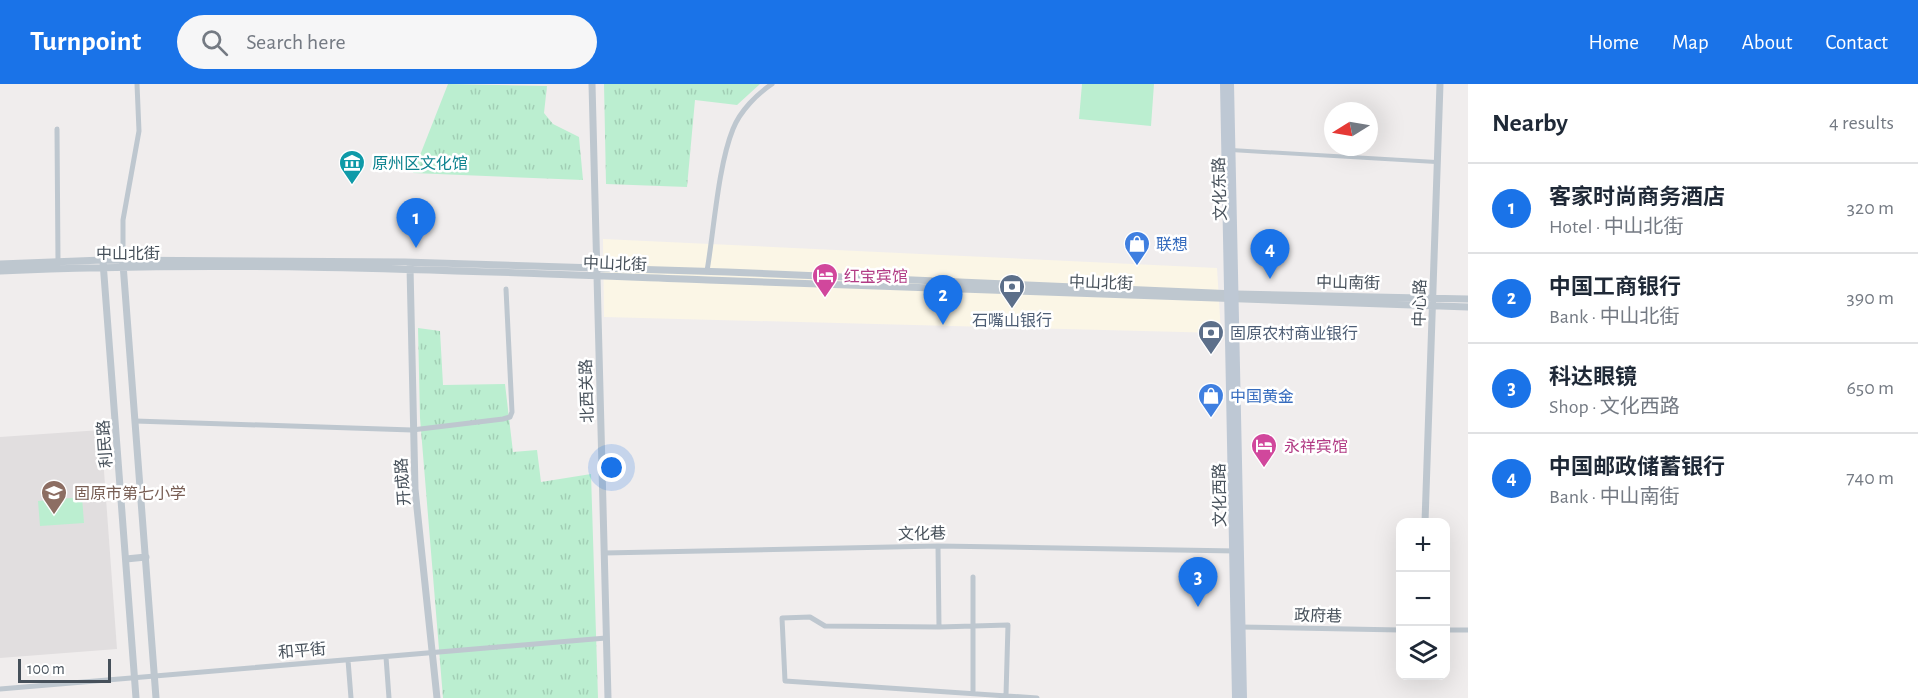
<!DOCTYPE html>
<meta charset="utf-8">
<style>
:root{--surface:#fff;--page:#f6f6f7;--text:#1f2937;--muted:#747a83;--line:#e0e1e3;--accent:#1a73e8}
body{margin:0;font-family:"Alegreya Sans","Noto Sans SC",sans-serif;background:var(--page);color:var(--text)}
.controls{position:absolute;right:18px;bottom:18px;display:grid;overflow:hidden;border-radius:12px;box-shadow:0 6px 24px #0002}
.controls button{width:54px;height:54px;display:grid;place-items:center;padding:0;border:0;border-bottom:2px solid var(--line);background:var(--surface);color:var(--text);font:30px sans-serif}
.compass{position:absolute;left:1324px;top:18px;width:54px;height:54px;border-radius:50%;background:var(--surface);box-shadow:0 6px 24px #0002;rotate:259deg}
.scale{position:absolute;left:18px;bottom:15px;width:93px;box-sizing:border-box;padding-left:6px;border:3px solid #46505a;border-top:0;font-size:16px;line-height:21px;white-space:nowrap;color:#46505a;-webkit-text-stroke:4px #fff;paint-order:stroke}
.you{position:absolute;left:612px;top:384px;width:21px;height:21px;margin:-15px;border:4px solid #fff;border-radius:50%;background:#1a73e8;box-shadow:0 0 0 9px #1a73e833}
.badge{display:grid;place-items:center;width:39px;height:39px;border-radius:50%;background:var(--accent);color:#fff;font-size:20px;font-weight:700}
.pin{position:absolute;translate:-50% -50px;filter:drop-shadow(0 2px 3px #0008)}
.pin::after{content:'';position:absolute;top:32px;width:21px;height:18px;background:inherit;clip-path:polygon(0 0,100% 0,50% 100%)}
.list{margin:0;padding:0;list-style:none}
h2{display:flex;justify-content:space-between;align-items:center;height:78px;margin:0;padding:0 24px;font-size:26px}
h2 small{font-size:20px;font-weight:400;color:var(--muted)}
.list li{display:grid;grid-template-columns:39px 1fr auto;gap:18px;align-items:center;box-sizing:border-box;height:90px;padding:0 24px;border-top:2px solid var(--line)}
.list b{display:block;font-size:22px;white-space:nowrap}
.list p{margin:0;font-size:20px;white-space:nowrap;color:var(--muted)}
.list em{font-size:20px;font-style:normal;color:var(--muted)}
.icon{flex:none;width:33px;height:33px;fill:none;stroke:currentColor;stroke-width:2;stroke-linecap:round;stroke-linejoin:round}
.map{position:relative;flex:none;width:1468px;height:614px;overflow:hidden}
header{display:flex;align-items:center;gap:36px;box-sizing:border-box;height:84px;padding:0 30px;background:var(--accent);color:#fff}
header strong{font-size:28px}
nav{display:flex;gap:33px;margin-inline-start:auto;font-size:21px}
.search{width:420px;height:54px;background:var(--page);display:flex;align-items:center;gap:15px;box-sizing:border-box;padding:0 21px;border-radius:33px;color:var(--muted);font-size:22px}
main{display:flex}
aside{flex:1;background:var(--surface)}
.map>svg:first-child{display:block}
.commercial{fill:#fbf6e6}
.education{fill:#e1dedf}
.park{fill:url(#park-tufts)}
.pitch{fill:#bbeed0}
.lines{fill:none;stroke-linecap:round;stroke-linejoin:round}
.pedestrian{stroke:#bec7cf;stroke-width:4}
.minor{stroke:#bec7cf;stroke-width:5}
.tertiary{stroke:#bec7cf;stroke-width:7}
.secondary{stroke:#bec8d4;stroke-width:8}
.labels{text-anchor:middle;stroke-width:5;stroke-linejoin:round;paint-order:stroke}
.culture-label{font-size:16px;fill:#0d838f;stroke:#fff;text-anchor:start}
.street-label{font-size:16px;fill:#46505a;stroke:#fff}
.shop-label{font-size:16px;fill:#366cbe;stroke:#fff;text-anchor:start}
.hotel-label{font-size:16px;fill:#b23c85;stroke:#fff;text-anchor:start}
.service-label{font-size:16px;fill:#4e5e75;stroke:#fff}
.education-label{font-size:16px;fill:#785e54;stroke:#fff;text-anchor:start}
</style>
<header>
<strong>Turnpoint</strong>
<div class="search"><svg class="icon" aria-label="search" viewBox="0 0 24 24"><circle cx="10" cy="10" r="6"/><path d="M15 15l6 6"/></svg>Search here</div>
<nav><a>Home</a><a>Map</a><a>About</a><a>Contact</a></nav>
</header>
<main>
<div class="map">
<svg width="1468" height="614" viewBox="0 0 1468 614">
<defs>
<pattern id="park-tufts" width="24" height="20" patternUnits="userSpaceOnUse" patternTransform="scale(1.5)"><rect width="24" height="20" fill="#bbeed0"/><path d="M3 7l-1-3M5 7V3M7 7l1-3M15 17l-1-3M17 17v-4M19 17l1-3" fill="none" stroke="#a2ceb5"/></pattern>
</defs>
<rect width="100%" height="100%" fill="#f0eded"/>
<path class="commercial" d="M603,155L1217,184L1221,249L604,233Z"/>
<path class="education" d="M101,346L117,565L0,574V353Z"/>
<path class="park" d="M448,0L547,2L544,29L553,40L579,53L583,96L413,89Z
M604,0H760L737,21L695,16L687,103L606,100Z
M418,244L440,247L443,301L505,300L513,368L537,366L541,398L591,390L598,614H443L420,334Z"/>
<path class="pitch" d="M1082,0H1154L1151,42L1079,35Z
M82,413L84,439L40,442L38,417Z"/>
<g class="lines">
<path class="pedestrian" d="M1231,66L1436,78"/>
<path class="minor" d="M57,45L58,177
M123,176V136L139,47L137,0
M707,187C714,146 718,82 733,45C740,27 757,10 772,0
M135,337L412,346L503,335L510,333L512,328L506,205
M938,462L939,543L825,542L810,533L782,534L785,597L1037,614
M604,469L938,462L1236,467
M939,543L1008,541L1006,611
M1240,543L1400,546
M1446,546H1468
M386,573L389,614
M348,576L351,614
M0,605L606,554
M973,608V493"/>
<path class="tertiary" d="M592,0L608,614
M103,178L136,614
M0,180L103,176L405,178L727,188L1236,210L1468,215
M123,180L156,614
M410,183L415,405L437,614
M0,187C236,176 472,187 708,196C962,205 1215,215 1468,223
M1425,438L1440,0
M126,475L146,473"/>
<path class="secondary" d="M1224,0L1236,614
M1230,0L1243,614"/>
</g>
<defs>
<symbol id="museum-pin" viewBox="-11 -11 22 30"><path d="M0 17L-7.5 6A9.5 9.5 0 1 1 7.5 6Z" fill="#0f9aa8" stroke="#fff"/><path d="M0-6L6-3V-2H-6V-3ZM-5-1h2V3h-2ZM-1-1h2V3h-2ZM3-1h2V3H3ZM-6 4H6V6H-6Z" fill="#fff"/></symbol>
<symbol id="shop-pin" viewBox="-11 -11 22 30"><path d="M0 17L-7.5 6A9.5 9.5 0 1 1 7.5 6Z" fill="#3f7fe0" stroke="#fff"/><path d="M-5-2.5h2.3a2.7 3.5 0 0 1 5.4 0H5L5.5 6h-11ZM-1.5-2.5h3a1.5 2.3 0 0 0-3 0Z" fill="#fff"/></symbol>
<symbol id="hotel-pin" viewBox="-11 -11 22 30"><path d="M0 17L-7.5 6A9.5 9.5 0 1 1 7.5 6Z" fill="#d1479c" stroke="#fff"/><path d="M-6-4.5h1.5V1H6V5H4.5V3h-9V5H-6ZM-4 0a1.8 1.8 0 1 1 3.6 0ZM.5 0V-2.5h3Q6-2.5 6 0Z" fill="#fff"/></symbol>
<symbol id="bank-pin" viewBox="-11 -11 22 30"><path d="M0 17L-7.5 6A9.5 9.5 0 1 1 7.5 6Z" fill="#5c6f8a" stroke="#fff"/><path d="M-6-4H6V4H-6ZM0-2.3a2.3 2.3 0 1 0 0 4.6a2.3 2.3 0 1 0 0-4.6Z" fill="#fff"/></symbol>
<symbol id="school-pin" viewBox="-11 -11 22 30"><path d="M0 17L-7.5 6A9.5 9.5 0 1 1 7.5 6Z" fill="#8d6e63" stroke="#fff"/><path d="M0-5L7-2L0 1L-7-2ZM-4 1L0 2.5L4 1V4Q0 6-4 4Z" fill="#fff"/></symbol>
</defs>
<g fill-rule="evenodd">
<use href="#museum-pin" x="337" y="64" width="30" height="40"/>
<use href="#shop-pin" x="1122" y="145" width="30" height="40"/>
<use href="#hotel-pin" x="810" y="177" width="30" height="40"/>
<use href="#bank-pin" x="997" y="188" width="30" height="40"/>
<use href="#bank-pin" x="1196" y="234" width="30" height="40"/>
<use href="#shop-pin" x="1196" y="297" width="30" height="40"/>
<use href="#hotel-pin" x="1249" y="347" width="30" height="40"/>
<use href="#school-pin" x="39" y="394" width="30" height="40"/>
</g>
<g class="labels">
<g class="culture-label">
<text x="372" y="85">原州区文化馆</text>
</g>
<g class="street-label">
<text transform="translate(1219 105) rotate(-92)" y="6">文化东路</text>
<text x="128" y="175">中山北街</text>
<text transform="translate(615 179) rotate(2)" y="6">中山北街</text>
<text transform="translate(1101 198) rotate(2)" y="6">中山北街</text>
<text transform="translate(1348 198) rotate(1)" y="6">中山南街</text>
<text transform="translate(1419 219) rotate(-89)" y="6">中心路</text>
<text transform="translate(586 307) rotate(-92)" y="6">北西关路</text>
<text transform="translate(104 360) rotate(-94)" y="6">利民路</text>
<text transform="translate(402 398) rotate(-94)" y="6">开成路</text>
<text transform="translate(1219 411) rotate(-91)" y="6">文化西路</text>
<text transform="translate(922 449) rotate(-1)" y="6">文化巷</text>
<text transform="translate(1318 531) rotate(1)" y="6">政府巷</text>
<text transform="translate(302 566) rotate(-5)" y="6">和平街</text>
</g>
<g class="shop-label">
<text x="1156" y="166">联想</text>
<text x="1230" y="318">中国黄金</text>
</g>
<g class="hotel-label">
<text x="844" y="198">红宝宾馆</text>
<text x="1284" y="368">永祥宾馆</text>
</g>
<g class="service-label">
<text x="1012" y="242">石嘴山银行</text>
<text x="1230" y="255" text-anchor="start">固原农村商业银行</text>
</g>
<g class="education-label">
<text x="74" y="415">固原市第七小学</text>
</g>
</g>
</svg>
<div class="controls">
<button>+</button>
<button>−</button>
<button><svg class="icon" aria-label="layers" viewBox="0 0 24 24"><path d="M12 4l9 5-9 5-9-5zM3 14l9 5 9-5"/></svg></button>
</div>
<svg class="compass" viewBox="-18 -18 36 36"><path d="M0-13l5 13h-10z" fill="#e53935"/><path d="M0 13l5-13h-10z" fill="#747a83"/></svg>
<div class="scale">100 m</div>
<div class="you"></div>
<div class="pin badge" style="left:416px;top:164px">1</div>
<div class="pin badge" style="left:943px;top:241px">2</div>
<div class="pin badge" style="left:1198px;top:523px">3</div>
<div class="pin badge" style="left:1270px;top:195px">4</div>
</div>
<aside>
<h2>Nearby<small>4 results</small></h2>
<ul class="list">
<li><span class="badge">1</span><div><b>客家时尚商务酒店</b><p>Hotel · 中山北街</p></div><em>320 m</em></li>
<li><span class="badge">2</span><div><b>中国工商银行</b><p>Bank · 中山北街</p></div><em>390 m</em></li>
<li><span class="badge">3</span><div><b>科达眼镜</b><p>Shop · 文化西路</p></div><em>650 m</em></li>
<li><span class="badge">4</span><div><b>中国邮政储蓄银行</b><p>Bank · 中山南街</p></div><em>740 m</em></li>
</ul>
</aside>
</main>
